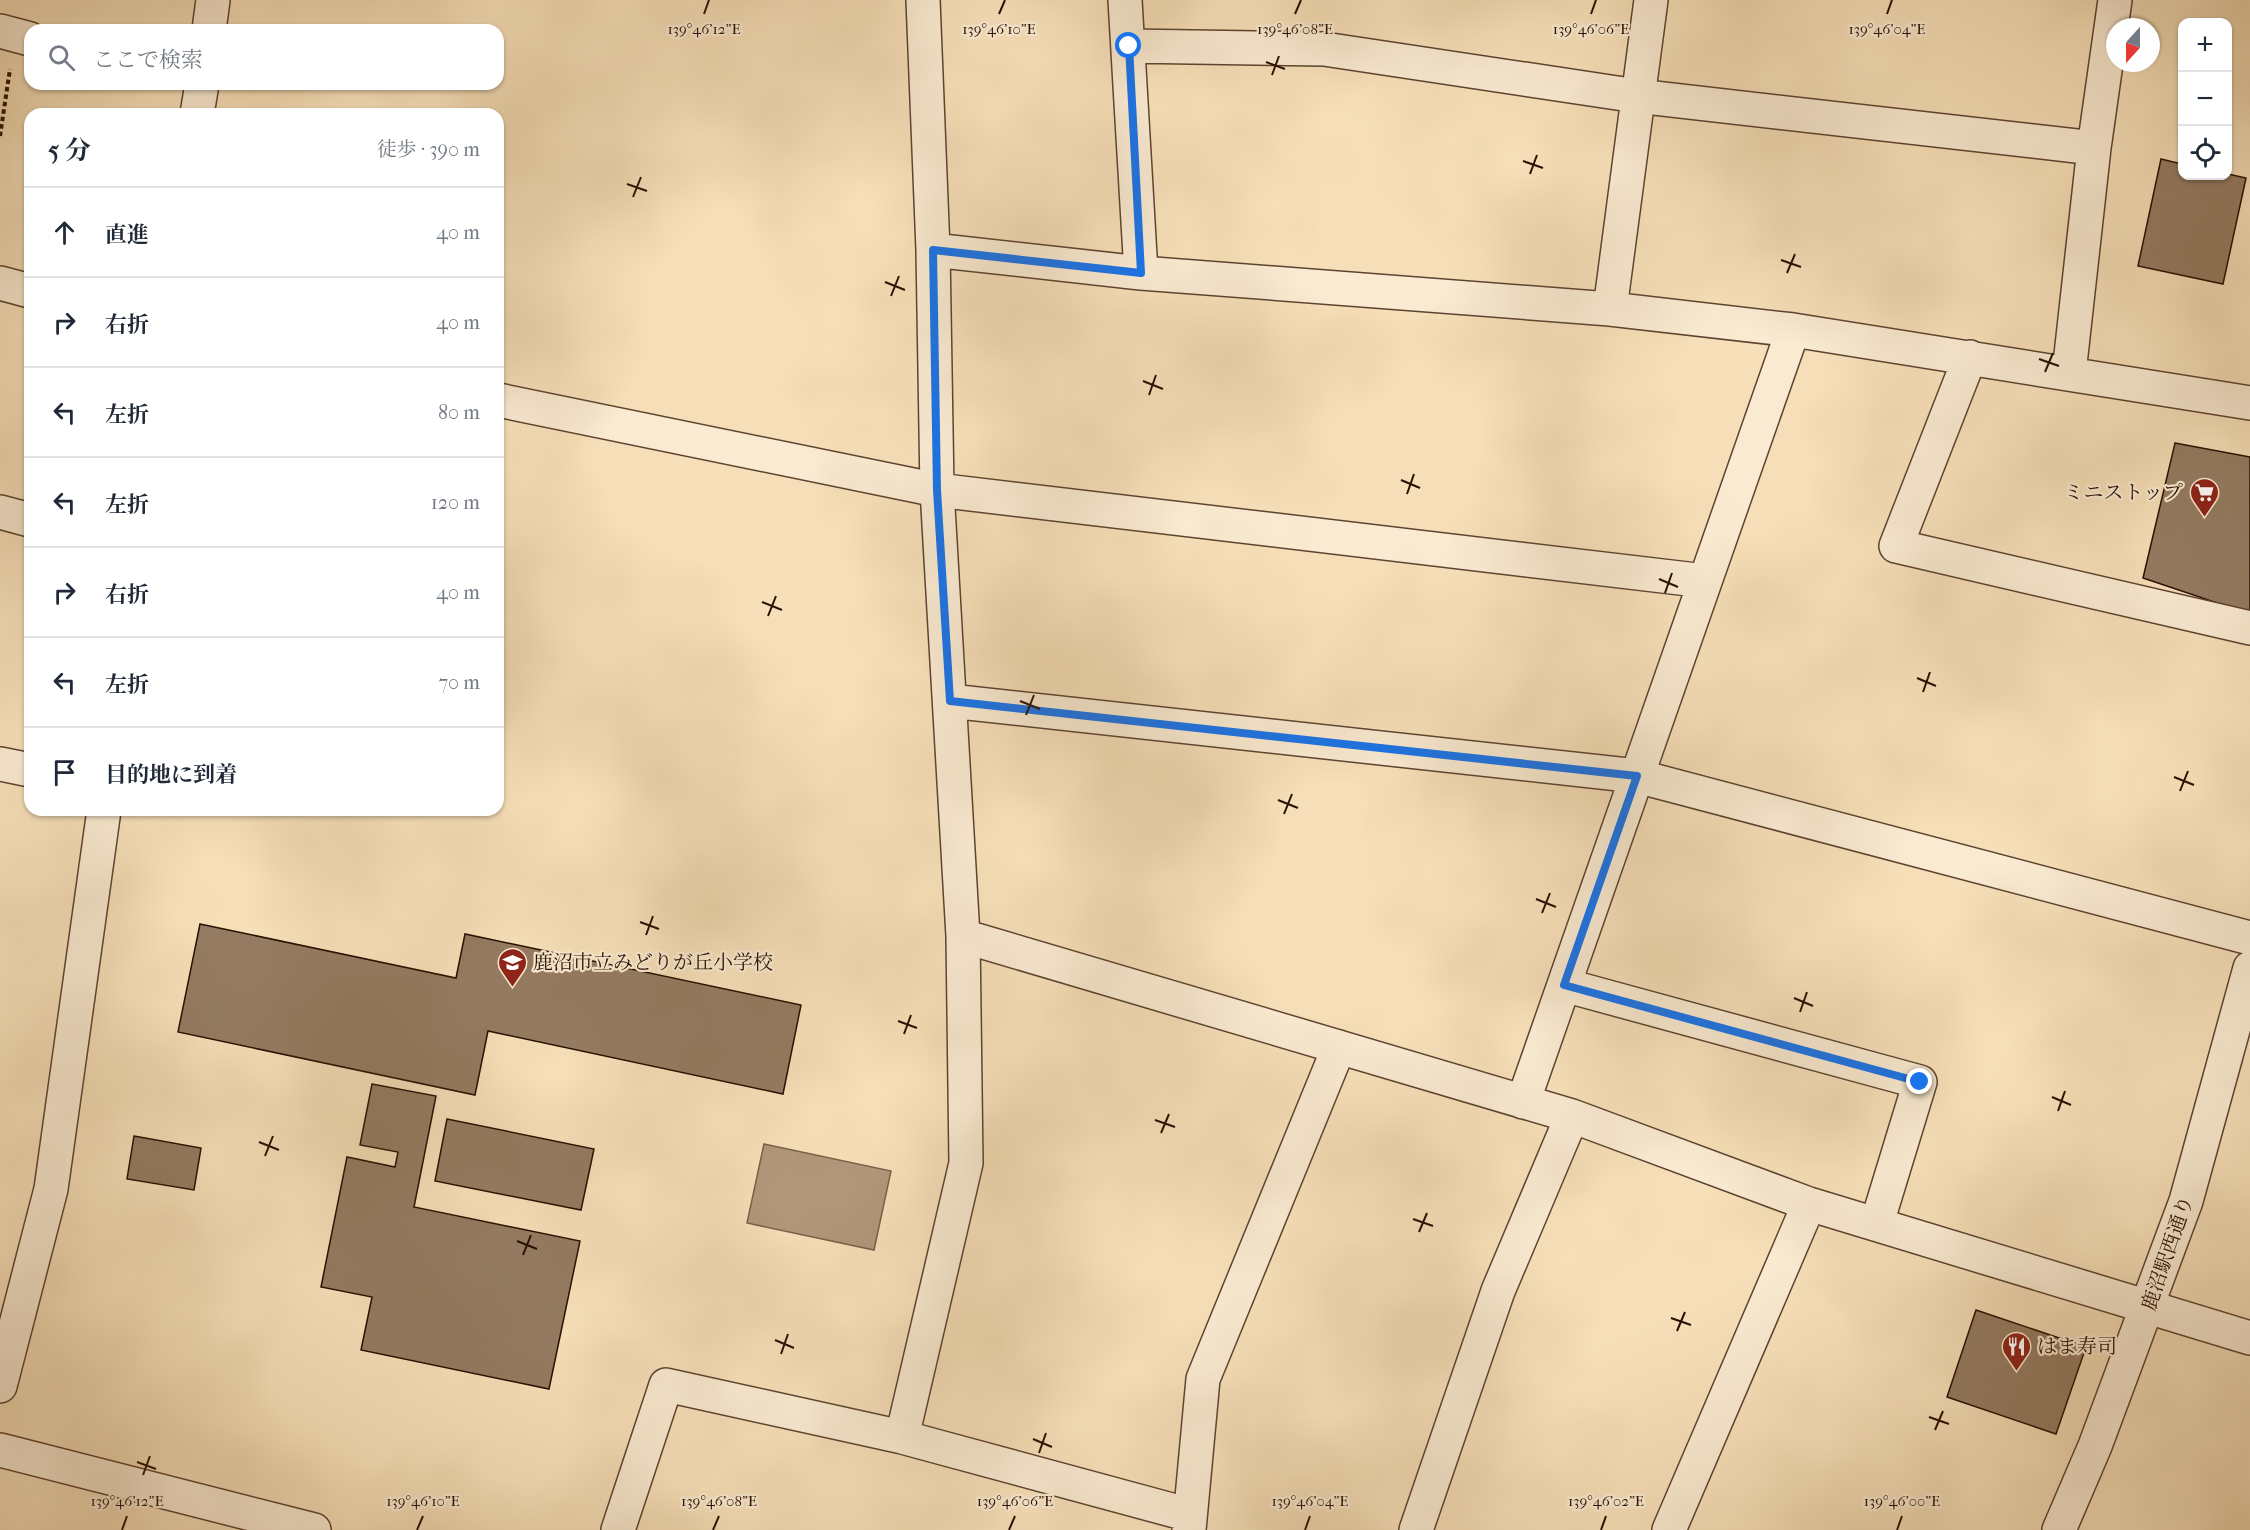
<!DOCTYPE html>
<html lang="ja">
<meta charset="utf-8">
<style>
:root{--surface:#fff;--page:#f6f6f7;--text:#1f2937;--muted:#747a83;--line:#e0e1e3}
body{margin:0;font-family:"IM FELL French Canon","Noto Serif JP",serif;background:var(--page);color:var(--text)}
.controls{position:absolute;right:18px;top:18px;display:grid;overflow:hidden;border-radius:12px;box-shadow:0 2px 4px #0004}
.controls button{width:54px;height:54px;display:grid;place-items:center;padding:0;border:0;border-bottom:2px solid var(--line);background:var(--surface);color:var(--text);font:30px sans-serif}
.compass{position:absolute;left:2106px;top:18px;width:54px;height:54px;border-radius:50%;background:var(--surface);box-shadow:0 2px 4px #0004;rotate:201deg}
.stop{position:absolute;width:18px;height:18px;margin:-14px;border:4px solid #1a73e8;border-radius:50%;background:#fff}
.stop.end{background:#1a73e8;border-color:#fff;box-shadow:0 2px 6px #0008}
.list{margin:0;padding:0;list-style:none}
h2{display:flex;justify-content:space-between;align-items:center;height:78px;margin:0;padding:0 24px;font-size:26px}
h2 small{font-size:20px;font-weight:400;color:var(--muted)}
.list li{display:grid;grid-template-columns:39px 1fr auto;gap:18px;align-items:center;box-sizing:border-box;height:90px;padding:0 24px;border-top:2px solid var(--line)}
.list b{display:block;font-size:22px;white-space:nowrap}
.list em{font-size:20px;font-style:normal;color:var(--muted)}
.icon{flex:none;width:33px;height:33px;fill:none;stroke:currentColor;stroke-width:2;stroke-linecap:round;stroke-linejoin:round}
.map{position:relative;flex:none;width:2250px;height:1530px;overflow:hidden}
.search{position:absolute;background:var(--surface);box-shadow:0 2px 4px #0004;left:24px;top:24px;width:480px;height:66px;display:flex;align-items:center;gap:15px;box-sizing:border-box;padding:0 21px;border-radius:18px;color:var(--muted);font-size:22px}
.panel{position:absolute;background:var(--surface);box-shadow:0 2px 4px #0004;left:24px;top:108px;width:480px;height:708px;border-radius:18px}
.map>svg:first-child{display:block}
.water{fill:#b1987a;stroke:#7b614a;stroke-width:1.5}
.building{fill:#947b61;stroke:#2a0f02;stroke-width:1.5}
.lines{fill:none;stroke-linecap:round;stroke-linejoin:round}
.minor-casing{stroke:#5d4330;stroke-width:36}
.tertiary-casing{stroke:#5d4330;stroke-width:36}
.path{stroke:#2a0f02;stroke-width:4;stroke-dasharray:4.5 3;stroke-linecap:butt}
.minor{stroke:#f9ead1;stroke-width:33}
.tertiary{stroke:#f9ead1;stroke-width:33}
.route{stroke:#1a73e8;stroke-width:8}
.ticks{fill:none;stroke:#2a0f02;stroke-width:2}
.labels{text-anchor:middle;stroke-width:4.5;stroke-linejoin:round;paint-order:stroke}
.poi-label{font-size:20px;fill:#2a0f02;stroke:#f9ead1;text-anchor:start}
.street-label{font-size:20px;fill:#2a0f02;stroke:#f9ead1}
.ticks-label{font-size:15px;text-anchor:middle;fill:#2a0f02;stroke:#f9ead1;stroke-width:4.5;stroke-linejoin:round;paint-order:stroke}
</style>
<div class="map">
<svg width="2250" height="1530" viewBox="0 0 2250 1530">
<rect width="100%" height="100%" fill="#f6dfb8"/>
<filter id="stains"><feTurbulence type="fractalNoise" baseFrequency=".00333" numOctaves="4"/><feColorMatrix values="0 0 0 0 .2 0 0 0 0 .09 0 0 0 0 .02 0 0 0 .5 -.17"/></filter>
<radialGradient id="worn" r=".72"><stop offset=".6" stop-color="#630" stop-opacity="0"/><stop offset="1" stop-color="#630" stop-opacity=".3"/></radialGradient>
<path class="water" d="M764,1144L891,1171L874,1250L747,1223Z"/>
<path class="building" d="M2161,159L2182,164V176L2228,174L2246,178L2223,284L2138,266Z
M2175,443L2250,457V614L2143,578Z
M200,924L456,978L465,934L801,1005L783,1094L488,1031L475,1095L178,1032Z
M372,1084L436,1096L414,1207L580,1241L549,1389L361,1350L372,1297L321,1287L347,1157L395,1167L398,1152L360,1145Z
M447,1119L594,1149L581,1210L435,1181Z
M134,1136L201,1148L194,1190L127,1179Z
M1976,1310L2086,1347L2056,1434L1947,1397Z"/>
<g class="lines">
<defs>
<path id="minor" d="M1125,0L1141,273
M209,30L213,0
M0,31L30,39
M1129,46L1324,49L1637,96L2094,148
M197,114L202,84
M933,250L1141,273L1610,309L1793,330L2250,403
M0,283L30,291
M1610,309L1651,0
M1970,357L1896,546L2250,628
M2069,373L2094,148L2115,0
M498,400L937,490L1705,581
M0,512L30,520
M950,701L1637,776L2250,938
M0,764L30,770
M963,936L1572,1116L1809,1204L2250,1338
M1564,985L1920,1082L1877,1223
M1523,1102L1793,330
M0,1386L51,1189L104,810
M902,1437L966,1163L963,936L937,490L933,250L923,0
M0,1450L314,1530
M618,1530L666,1385L902,1437L1190,1515
M1189,1530L1203,1379L1339,1047
M1416,1530L1498,1291L1572,1116
M1669,1530L1809,1204"/>
<path id="tertiary" d="M2059,1530L2095,1446L2186,1201L2250,968"/>
</defs>
<use href="#minor" class="minor-casing"/>
<use href="#tertiary" class="tertiary-casing"/>
<path class="path" d="M0,136L10,69"/>
<use href="#minor" class="minor"/>
<use href="#tertiary" class="tertiary"/>
</g>
<g class="lines">
<path class="route" d="M1129,46L1141,273L933,250L937,490L950,701L1637,776L1564,985L1920,1082"/>
</g>
<path class="ticks" d="M704,14L709,0M999,14L1005,0M1295,14L1301,0M1591,14L1596,0M1887,14L1892,0M1266,62L1285,69M1272,75L1279,56M1523,161L1543,168M1530,174L1537,155M627,184L647,191M633,197L641,177M1781,260L1801,267M1787,273L1795,254M885,282L905,290M891,296L899,276M2039,359L2059,366M2045,372L2053,353M1143,381L1163,389M1149,395L1156,375M1401,480L1420,488M1407,494L1414,474M1659,579L1678,587M1665,593L1672,573M762,602L782,610M768,616L776,596M1917,678L1936,686M1923,692L1930,672M1020,701L1040,709M1026,715L1034,695M2174,777L2194,785M2180,791L2188,771M1278,800L1298,808M1284,814L1292,794M1536,899L1556,907M1542,913L1550,893M640,922L659,929M646,935L653,916M1794,998L1813,1006M1800,1012L1807,992M898,1021L917,1028M904,1034L911,1015M2052,1097L2071,1105M2058,1111L2065,1091M1155,1120L1175,1127M1161,1133L1169,1114M259,1142L279,1150M265,1156L273,1136M1413,1219L1433,1226M1419,1232L1427,1213M517,1241L537,1249M523,1255L531,1235M1671,1318L1691,1325M1677,1331L1685,1312M775,1340L794,1348M781,1354L788,1334M1929,1417L1949,1424M1935,1430L1943,1411M1033,1439L1052,1447M1039,1453L1046,1433M137,1462L156,1469M143,1475L150,1456M122,1530L127,1516M417,1530L423,1516M713,1530L719,1516M1009,1530L1015,1516M1305,1530L1310,1516M1601,1530L1606,1516M1897,1530L1902,1516"/>
<defs>
<symbol id="supermarket-pin" viewBox="-11 -11 22 30"><path d="M0 17L-7.5 6A9.5 9.5 0 1 1 7.5 6Z" fill="#8f2418" stroke="#f9ead1"/><path d="M-6-5.5h2.5l.6 2H6L4.5 2H-2.5L-4.4-4H-6ZM-1.5 3.2a1.3 1.3 0 1 0 .1 0ZM3 3.2a1.3 1.3 0 1 0 .1 0Z" fill="#fff"/></symbol>
<symbol id="school-pin" viewBox="-11 -11 22 30"><path d="M0 17L-7.5 6A9.5 9.5 0 1 1 7.5 6Z" fill="#8f2418" stroke="#f9ead1"/><path d="M0-5L7-2L0 1L-7-2ZM-4 1L0 2.5L4 1V4Q0 6-4 4Z" fill="#fff"/></symbol>
<symbol id="restaurant-pin" viewBox="-11 -11 22 30"><path d="M0 17L-7.5 6A9.5 9.5 0 1 1 7.5 6Z" fill="#8f2418" stroke="#f9ead1"/><path d="M-5-6h1v4h1v-4h1v4h1v-4h1v5L-1.5 .5V6h-2V.5L-5-1ZM5-6V6H3V1.5H1.5Q1.5-4 5-6Z" fill="#fff"/></symbol>
</defs>
<g fill-rule="evenodd">
<use href="#supermarket-pin" x="2188" y="476" width="33" height="45"/>
<use href="#school-pin" x="496" y="946" width="33" height="45"/>
<use href="#restaurant-pin" x="2000" y="1330" width="33" height="45"/>
</g>
<g class="labels">
<g class="poi-label">
<text x="2183" y="499" text-anchor="end">ミニストップ</text>
<text x="533" y="969">鹿沼市立みどりが丘小学校</text>
<text x="2037" y="1353">はま寿司</text>
</g>
<g class="street-label">
<text transform="translate(2167 1253) rotate(-71)" y="7">鹿沼駅西通り</text>
</g>
</g>
<g class="ticks-label">
<text x="704" y="34">139°46'12"E</text>
<text x="999" y="34">139°46'10"E</text>
<text x="1295" y="34">139°46'08"E</text>
<text x="1591" y="34">139°46'06"E</text>
<text x="1887" y="34">139°46'04"E</text>
<text x="127" y="1506">139°46'12"E</text>
<text x="423" y="1506">139°46'10"E</text>
<text x="719" y="1506">139°46'08"E</text>
<text x="1015" y="1506">139°46'06"E</text>
<text x="1310" y="1506">139°46'04"E</text>
<text x="1606" y="1506">139°46'02"E</text>
<text x="1902" y="1506">139°46'00"E</text>
</g>
<rect width="100%" height="100%" filter="url(#stains)"/>
<rect width="100%" height="100%" fill="url(#worn)"/>
</svg>
<div class="controls">
<button>+</button>
<button>−</button>
<button><svg class="icon" aria-label="locate" viewBox="0 0 24 24"><circle cx="12" cy="12" r="6"/><path d="M12 2v4M12 18v4M2 12h4M18 12h4"/></svg></button>
</div>
<svg class="compass" viewBox="-18 -18 36 36"><path d="M0-13l5 13h-10z" fill="#e53935"/><path d="M0 13l5-13h-10z" fill="#747a83"/></svg>
<div class="stop" style="left:1129px;top:46px"></div>
<div class="stop end" style="left:1920px;top:1082px"></div>
<div class="search"><svg class="icon" aria-label="search" viewBox="0 0 24 24"><circle cx="10" cy="10" r="6"/><path d="M15 15l6 6"/></svg>ここで検索</div>
<section class="panel">
<h2>5 分<small>徒歩 · 390 m</small></h2>
<ul class="list">
<li><svg class="icon" aria-label="ahead" viewBox="0 0 24 24"><path d="M12 20V5M6 11l6-6 6 6"/></svg><div><b>直進</b></div><em>40 m</em></li>
<li><svg class="icon" aria-label="right" viewBox="0 0 24 24"><path d="M7 20v-9h11M14 6l5 5-5 5"/></svg><div><b>右折</b></div><em>40 m</em></li>
<li><svg class="icon" aria-label="left" viewBox="0 0 24 24"><path d="M17 20v-9H6M10 6l-5 5 5 5"/></svg><div><b>左折</b></div><em>80 m</em></li>
<li><svg class="icon" aria-label="left" viewBox="0 0 24 24"><path d="M17 20v-9H6M10 6l-5 5 5 5"/></svg><div><b>左折</b></div><em>120 m</em></li>
<li><svg class="icon" aria-label="right" viewBox="0 0 24 24"><path d="M7 20v-9h11M14 6l5 5-5 5"/></svg><div><b>右折</b></div><em>40 m</em></li>
<li><svg class="icon" aria-label="left" viewBox="0 0 24 24"><path d="M17 20v-9H6M10 6l-5 5 5 5"/></svg><div><b>左折</b></div><em>70 m</em></li>
<li><svg class="icon" aria-label="arrive" viewBox="0 0 24 24"><path d="M6 21V4h12l-3 4 3 4H6"/></svg><div><b>目的地に到着</b></div></li>
</ul>
</section>
</div>
